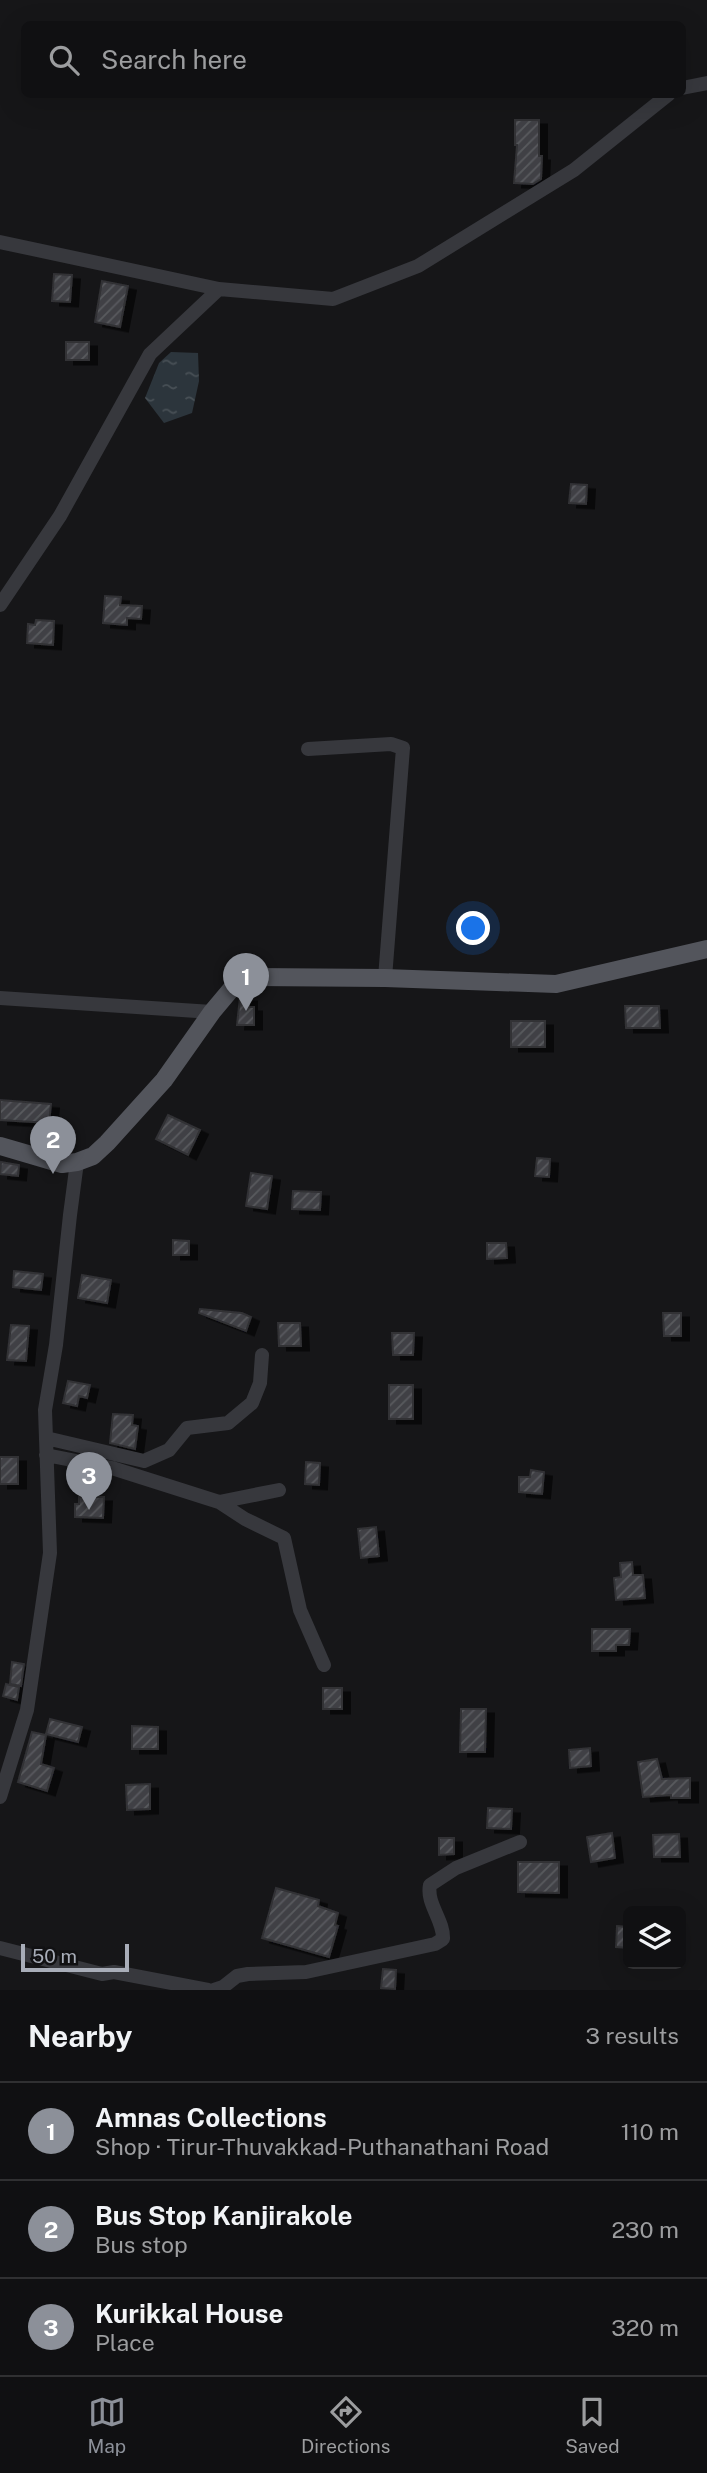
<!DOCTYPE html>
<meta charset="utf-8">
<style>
:root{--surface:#101012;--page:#1e1e20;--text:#f1f3f6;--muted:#9c9d9f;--line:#303032;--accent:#8c9099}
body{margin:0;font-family:"Public Sans",sans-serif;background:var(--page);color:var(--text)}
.controls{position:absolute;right:21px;bottom:21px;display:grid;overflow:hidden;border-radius:10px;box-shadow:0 7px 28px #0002}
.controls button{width:63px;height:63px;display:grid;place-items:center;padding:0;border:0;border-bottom:2px solid var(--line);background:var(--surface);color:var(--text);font:35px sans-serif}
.scale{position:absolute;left:21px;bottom:18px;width:108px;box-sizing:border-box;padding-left:7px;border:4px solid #a8adb8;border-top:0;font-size:19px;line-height:24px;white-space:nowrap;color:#a8adb8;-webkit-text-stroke:5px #111113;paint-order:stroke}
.you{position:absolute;left:474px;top:929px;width:24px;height:24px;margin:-18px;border:5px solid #fff;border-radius:50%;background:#1a73e8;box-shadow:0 0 0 10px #1a73e833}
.badge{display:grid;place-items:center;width:46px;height:46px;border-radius:50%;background:var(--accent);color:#fff;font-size:23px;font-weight:700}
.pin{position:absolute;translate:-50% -58px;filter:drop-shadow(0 2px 4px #0008)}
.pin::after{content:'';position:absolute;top:37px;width:24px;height:21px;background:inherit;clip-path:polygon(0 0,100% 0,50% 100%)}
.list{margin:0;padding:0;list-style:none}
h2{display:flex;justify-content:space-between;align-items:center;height:91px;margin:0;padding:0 28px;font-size:30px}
h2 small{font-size:23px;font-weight:400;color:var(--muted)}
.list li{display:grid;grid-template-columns:46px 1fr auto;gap:21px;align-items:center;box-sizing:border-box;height:98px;padding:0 28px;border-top:2px solid var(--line)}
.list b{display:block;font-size:26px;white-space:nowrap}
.list p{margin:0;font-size:23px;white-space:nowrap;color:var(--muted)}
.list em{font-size:23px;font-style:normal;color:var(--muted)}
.icon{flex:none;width:38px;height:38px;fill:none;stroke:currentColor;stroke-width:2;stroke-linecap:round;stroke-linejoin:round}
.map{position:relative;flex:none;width:707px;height:1990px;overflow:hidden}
.search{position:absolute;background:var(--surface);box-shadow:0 7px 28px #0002;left:21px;right:21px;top:21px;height:77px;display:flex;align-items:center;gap:18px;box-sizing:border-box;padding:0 24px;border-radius:10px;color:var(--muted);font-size:26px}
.sheet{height:385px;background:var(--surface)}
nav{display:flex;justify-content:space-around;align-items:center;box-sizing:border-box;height:98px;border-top:2px solid var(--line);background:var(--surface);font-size:19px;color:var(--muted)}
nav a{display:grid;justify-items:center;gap:4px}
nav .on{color:var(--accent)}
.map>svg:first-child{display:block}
.water{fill:url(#water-ripples)}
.building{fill:url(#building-hatch);stroke:#303034;stroke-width:2;filter:url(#shadow)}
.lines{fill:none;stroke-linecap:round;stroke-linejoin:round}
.minor{stroke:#37383d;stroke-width:14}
.major{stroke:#53555c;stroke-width:18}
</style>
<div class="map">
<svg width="707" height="1990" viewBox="0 0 707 1990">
<defs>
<pattern id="water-ripples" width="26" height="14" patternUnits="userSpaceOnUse" patternTransform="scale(1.75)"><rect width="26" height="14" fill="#2c353c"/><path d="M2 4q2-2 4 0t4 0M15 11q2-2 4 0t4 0" fill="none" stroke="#485056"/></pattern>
<pattern id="building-hatch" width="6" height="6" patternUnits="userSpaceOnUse" patternTransform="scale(1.75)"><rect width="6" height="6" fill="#404145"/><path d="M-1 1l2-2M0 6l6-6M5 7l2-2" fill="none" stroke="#595a5e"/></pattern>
<filter id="shadow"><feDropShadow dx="8" dy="4.5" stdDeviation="0" flood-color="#0009"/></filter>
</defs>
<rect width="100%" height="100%" fill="#161618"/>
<path class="water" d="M171,352L198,353L199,381L192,413L164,423L145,398L159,363Z"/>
<path class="building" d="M515,120H539V156H542L541,179L533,184L514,183L517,145H515Z
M54,274L72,275L70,302L52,301Z
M102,281L128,286L120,327L95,322Z
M66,342H89V360H66Z
M571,484L587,485L586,504L569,503Z
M105,596L121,597L120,605L142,606L141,619L127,618V625L103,623Z
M36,620L54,621L53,645L27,643L28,624L35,625Z
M240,997H249V1007H254V1025H237Z
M625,1006H659L660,1028H626Z
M511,1021H545V1047H511Z
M0,1100L51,1104L49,1123L0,1120Z
M168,1115L200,1130L188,1155L156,1139Z
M537,1158L550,1159L549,1177L535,1176Z
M1,1162L19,1165L18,1176L0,1174Z
M251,1173L272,1176L267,1209L246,1206Z
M293,1191L321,1192L320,1210L292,1209Z
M173,1240L189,1241V1255H173Z
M487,1243H506L507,1258L487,1259Z
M14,1271L43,1274L41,1290L13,1287Z
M82,1275L111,1280L107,1303L78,1298Z
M200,1309L242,1313L251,1317L246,1331L199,1313Z
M663,1313H681V1336H664Z
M278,1323H300L301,1346H279Z
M11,1325L29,1326L26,1361L7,1360Z
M392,1333H414L413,1355H393Z
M68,1381L90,1385L87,1398L79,1396L77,1406L63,1403Z
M389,1385H413V1419H389Z
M113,1414L133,1415L132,1425L138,1426L135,1449L110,1443Z
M0,1457H18V1484H0Z
M306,1462L320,1463L319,1485L305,1484Z
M531,1470L544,1472L542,1494L519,1492V1477H530Z
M79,1497H104L103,1518L75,1517V1504H79Z
M376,1527L379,1556L361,1558L358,1529Z
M632,1562L633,1575H643L645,1598L616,1600L614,1578L621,1577L620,1563Z
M592,1629H630L629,1645H616V1651H592Z
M12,1662L24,1664L21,1686L10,1684Z
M6,1684L19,1687L17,1700L3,1696Z
M323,1688H342V1709H323Z
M461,1709H486L485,1752H460Z
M50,1719L82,1727L78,1742L46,1734Z
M132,1726L158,1727V1749H132Z
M32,1732L46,1735L41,1764L54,1768L47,1791L18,1782Z
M590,1748L591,1766L570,1768L569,1750Z
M657,1759L662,1779L690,1778V1798H671V1795L643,1797L638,1762Z
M150,1784V1809L127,1810L126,1785Z
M488,1808L512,1809L511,1829L487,1828Z
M612,1833L615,1858L591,1862L587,1837Z
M679,1834L680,1857H654L653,1835Z
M439,1838H454V1854L439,1855Z
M518,1862H559V1893L518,1892Z
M276,1888L319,1900L318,1906L338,1913L335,1925L338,1926L329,1957L262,1938Z
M617,1926L628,1927V1948L616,1947Z
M383,1969L396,1970L395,1989L381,1988Z"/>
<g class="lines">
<path class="minor" d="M682,88L707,83
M0,242L219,289
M0,605L60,516L150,354L219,289L333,299L418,266L574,170L669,94
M308,749L391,744L403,748L385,978
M0,998L212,1012
M46,1438L144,1461L169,1450L187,1428L228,1423L252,1403L260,1383L262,1355
M46,1455L112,1468L219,1502L279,1490
M219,1502L245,1519L284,1538L300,1610L324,1665
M0,1797L27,1710L50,1553L45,1410L56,1345L70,1215L77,1162
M0,1948L102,1974L114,1972L208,1990
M214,1990L223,1987L237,1976L248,1974L306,1972L435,1944L443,1939C444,1920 426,1904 430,1885L456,1868L520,1842"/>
<path class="major" d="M0,1146L62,1164L77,1162L93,1156L107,1143L164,1080L212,1012L238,981L253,977L385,978L556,984L707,949"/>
</g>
</svg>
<div class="controls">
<button><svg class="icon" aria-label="layers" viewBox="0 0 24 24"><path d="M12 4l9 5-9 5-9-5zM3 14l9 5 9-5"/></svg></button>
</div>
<div class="scale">50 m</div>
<div class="you"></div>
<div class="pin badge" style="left:246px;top:1011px">1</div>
<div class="pin badge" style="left:53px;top:1174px">2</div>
<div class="pin badge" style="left:89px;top:1510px">3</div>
<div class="search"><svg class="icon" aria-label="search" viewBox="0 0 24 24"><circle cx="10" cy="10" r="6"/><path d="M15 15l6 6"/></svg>Search here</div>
</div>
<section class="sheet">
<h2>Nearby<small>3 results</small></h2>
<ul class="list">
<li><span class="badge">1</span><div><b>Amnas Collections</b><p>Shop · Tirur-Thuvakkad-Puthanathani Road</p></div><em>110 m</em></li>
<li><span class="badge">2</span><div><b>Bus Stop Kanjirakole</b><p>Bus stop</p></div><em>230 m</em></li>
<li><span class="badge">3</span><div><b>Kurikkal House</b><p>Place</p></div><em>320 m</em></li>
</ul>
</section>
<nav>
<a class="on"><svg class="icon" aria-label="map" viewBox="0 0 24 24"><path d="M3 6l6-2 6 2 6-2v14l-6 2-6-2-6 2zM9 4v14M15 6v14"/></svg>Map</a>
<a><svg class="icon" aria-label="directions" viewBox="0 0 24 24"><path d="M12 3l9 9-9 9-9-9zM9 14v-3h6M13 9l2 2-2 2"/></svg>Directions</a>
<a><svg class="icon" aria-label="saved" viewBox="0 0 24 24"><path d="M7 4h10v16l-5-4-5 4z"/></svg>Saved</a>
</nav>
